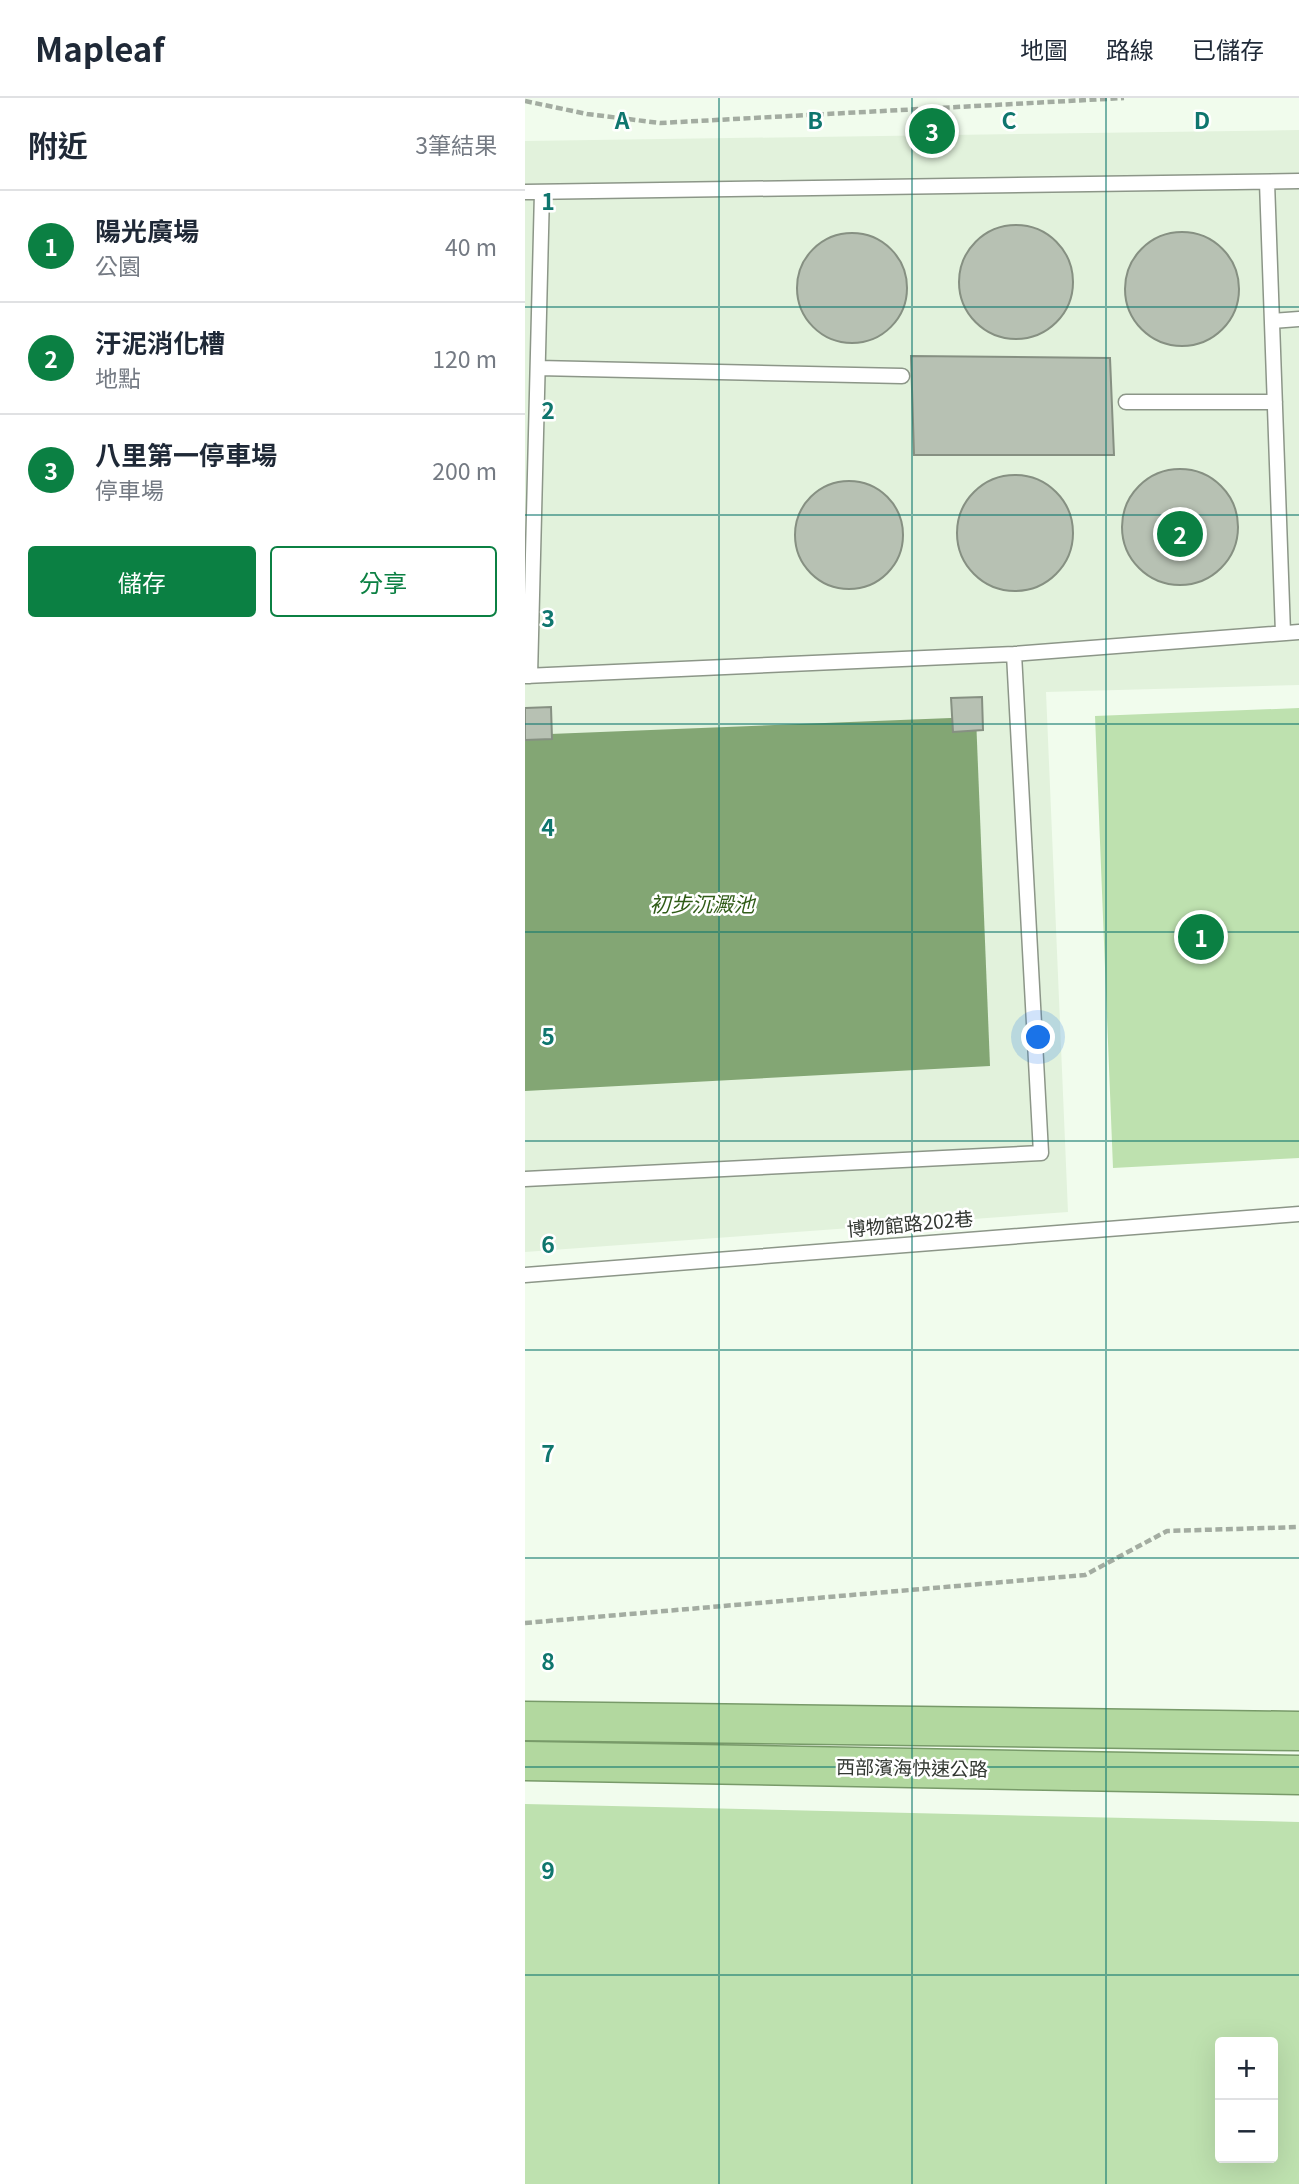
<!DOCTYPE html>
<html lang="zh-TW">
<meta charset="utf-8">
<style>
:root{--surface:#fff;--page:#f6f6f7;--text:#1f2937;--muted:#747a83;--line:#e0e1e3;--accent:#0b8043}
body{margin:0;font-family:Georgia,"Noto Sans TC",serif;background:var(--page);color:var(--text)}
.controls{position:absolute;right:21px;bottom:21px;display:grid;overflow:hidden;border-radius:7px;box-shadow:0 7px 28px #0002}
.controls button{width:63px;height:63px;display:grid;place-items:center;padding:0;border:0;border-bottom:2px solid var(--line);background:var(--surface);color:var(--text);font:35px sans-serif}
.you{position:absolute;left:514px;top:940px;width:24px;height:24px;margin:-18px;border:5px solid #fff;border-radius:50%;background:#1a73e8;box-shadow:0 0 0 10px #1a73e833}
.badge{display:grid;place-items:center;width:46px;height:46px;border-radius:50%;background:var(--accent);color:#fff;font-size:23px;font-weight:700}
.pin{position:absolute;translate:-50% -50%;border:4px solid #fff;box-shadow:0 2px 7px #0006}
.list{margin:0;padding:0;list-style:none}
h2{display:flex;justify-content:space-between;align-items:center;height:91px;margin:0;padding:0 28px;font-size:30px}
h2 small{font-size:23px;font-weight:400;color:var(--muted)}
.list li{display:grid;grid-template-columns:46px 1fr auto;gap:21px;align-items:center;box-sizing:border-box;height:112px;padding:0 28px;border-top:2px solid var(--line)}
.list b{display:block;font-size:26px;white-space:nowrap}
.list p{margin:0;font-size:23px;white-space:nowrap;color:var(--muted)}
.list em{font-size:23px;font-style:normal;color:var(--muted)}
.actions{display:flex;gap:14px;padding:21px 28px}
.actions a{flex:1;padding:16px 0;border:2px solid var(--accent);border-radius:7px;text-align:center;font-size:24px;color:var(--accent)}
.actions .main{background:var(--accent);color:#fff}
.map{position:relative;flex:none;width:774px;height:2086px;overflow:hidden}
header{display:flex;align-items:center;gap:42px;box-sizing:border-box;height:98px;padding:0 35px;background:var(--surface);border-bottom:2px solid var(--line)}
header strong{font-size:33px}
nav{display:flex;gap:38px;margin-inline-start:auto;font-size:24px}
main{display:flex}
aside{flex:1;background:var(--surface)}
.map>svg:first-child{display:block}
.built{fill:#e2f2dc}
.green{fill:#bee1af;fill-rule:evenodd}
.water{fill:#83a674}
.building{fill:#b7c1b3;stroke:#869082;stroke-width:2}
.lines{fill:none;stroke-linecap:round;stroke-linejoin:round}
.service-casing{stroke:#8c9688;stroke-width:17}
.trunk-casing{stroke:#789a69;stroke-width:41}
.path{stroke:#a3aca1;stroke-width:4.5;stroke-dasharray:7 3.5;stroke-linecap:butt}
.service{stroke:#fff;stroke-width:14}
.trunk{stroke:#b2d89f;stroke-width:38}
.grid{fill:none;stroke:#0f766e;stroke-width:2;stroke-opacity:0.55}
.labels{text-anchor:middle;stroke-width:5;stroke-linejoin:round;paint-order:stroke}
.street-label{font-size:19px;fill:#323731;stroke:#fff}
.water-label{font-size:21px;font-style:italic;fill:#305c17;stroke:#fff}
.grid-label{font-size:23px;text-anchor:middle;font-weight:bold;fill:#0f766e;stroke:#fff;stroke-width:5;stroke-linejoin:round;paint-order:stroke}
</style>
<header>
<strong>Mapleaf</strong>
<nav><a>地圖</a><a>路線</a><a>已儲存</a></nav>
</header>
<main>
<aside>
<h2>附近<small>3筆結果</small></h2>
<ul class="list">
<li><span class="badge">1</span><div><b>陽光廣場</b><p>公園</p></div><em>40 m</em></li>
<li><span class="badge">2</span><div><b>汙泥消化槽</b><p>地點</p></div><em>120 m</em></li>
<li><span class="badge">3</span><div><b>八里第一停車場</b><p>停車場</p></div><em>200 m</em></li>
</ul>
<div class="actions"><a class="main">儲存</a><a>分享</a></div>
</aside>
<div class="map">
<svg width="774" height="2086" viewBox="0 0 774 2086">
<rect width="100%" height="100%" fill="#f1fced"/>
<path class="built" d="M774,32V587L521,594L543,1114L0,1154V43Z"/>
<path class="green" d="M774,610V1060L588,1070L570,618Z
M0,1706L774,1724V2086H0ZM748,1944V2060H695V1944Z"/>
<path class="water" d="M451,619L465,968L0,993V637Z"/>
<path class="building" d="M434 184a57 57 0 1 1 114 0a57 57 0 1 1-114 0Z
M600 191a57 57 0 1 1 114 0a57 57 0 1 1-114 0Z
M272 190a55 55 0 1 1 110 0a55 55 0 1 1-110 0Z
M386,258L585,260L589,357H389Z
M597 429a58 58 0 1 1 116 0a58 58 0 1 1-116 0Z
M432 435a58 58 0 1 1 116 0a58 58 0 1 1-116 0Z
M270 437a54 54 0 1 1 108 0a54 54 0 1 1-108 0Z
M457,599L458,632L428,634L426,600Z
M26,609L27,641L0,642V610Z"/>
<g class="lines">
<defs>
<path id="service" d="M742,84L758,535
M0,94L774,83
M747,223L774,221
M13,270L377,278
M601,304H750
M0,578L489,556L774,534
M5,578L17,94
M0,1081L516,1055L489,556
M0,1177L774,1116"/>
<path id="trunk" d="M0,1623L774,1633
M0,1663L774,1677"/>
</defs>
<use href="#service" class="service-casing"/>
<use href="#trunk" class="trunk-casing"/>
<path class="path" d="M0,3L62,16L135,25L599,0
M0,1525L560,1477L642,1433L774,1429"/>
<use href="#service" class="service"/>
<use href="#trunk" class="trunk"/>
</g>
<path class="grid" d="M194,0V2086M387,0V2086M581,0V2086M0,209H774M0,417H774M0,626H774M0,834H774M0,1043H774M0,1252H774M0,1460H774M0,1669H774M0,1877H774"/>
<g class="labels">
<g class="street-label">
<text transform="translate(385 1126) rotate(-5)" y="7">博物館路202巷</text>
<text transform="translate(387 1670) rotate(1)" y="7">西部濱海快速公路</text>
</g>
<g class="water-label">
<text x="177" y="814">初步沉澱池</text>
</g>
</g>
<g class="grid-label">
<text x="97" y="31">A</text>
<text x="290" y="31">B</text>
<text x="484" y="31">C</text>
<text x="677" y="31">D</text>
<text x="23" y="112">1</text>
<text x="23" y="321">2</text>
<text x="23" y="529">3</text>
<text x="23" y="738">4</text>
<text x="23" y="947">5</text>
<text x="23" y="1155">6</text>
<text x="23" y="1364">7</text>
<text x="23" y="1572">8</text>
<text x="23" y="1781">9</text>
</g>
</svg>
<div class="controls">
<button>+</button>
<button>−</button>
</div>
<div class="you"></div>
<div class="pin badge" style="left:676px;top:839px">1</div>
<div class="pin badge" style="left:655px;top:436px">2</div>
<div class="pin badge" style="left:407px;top:33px">3</div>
</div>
</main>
